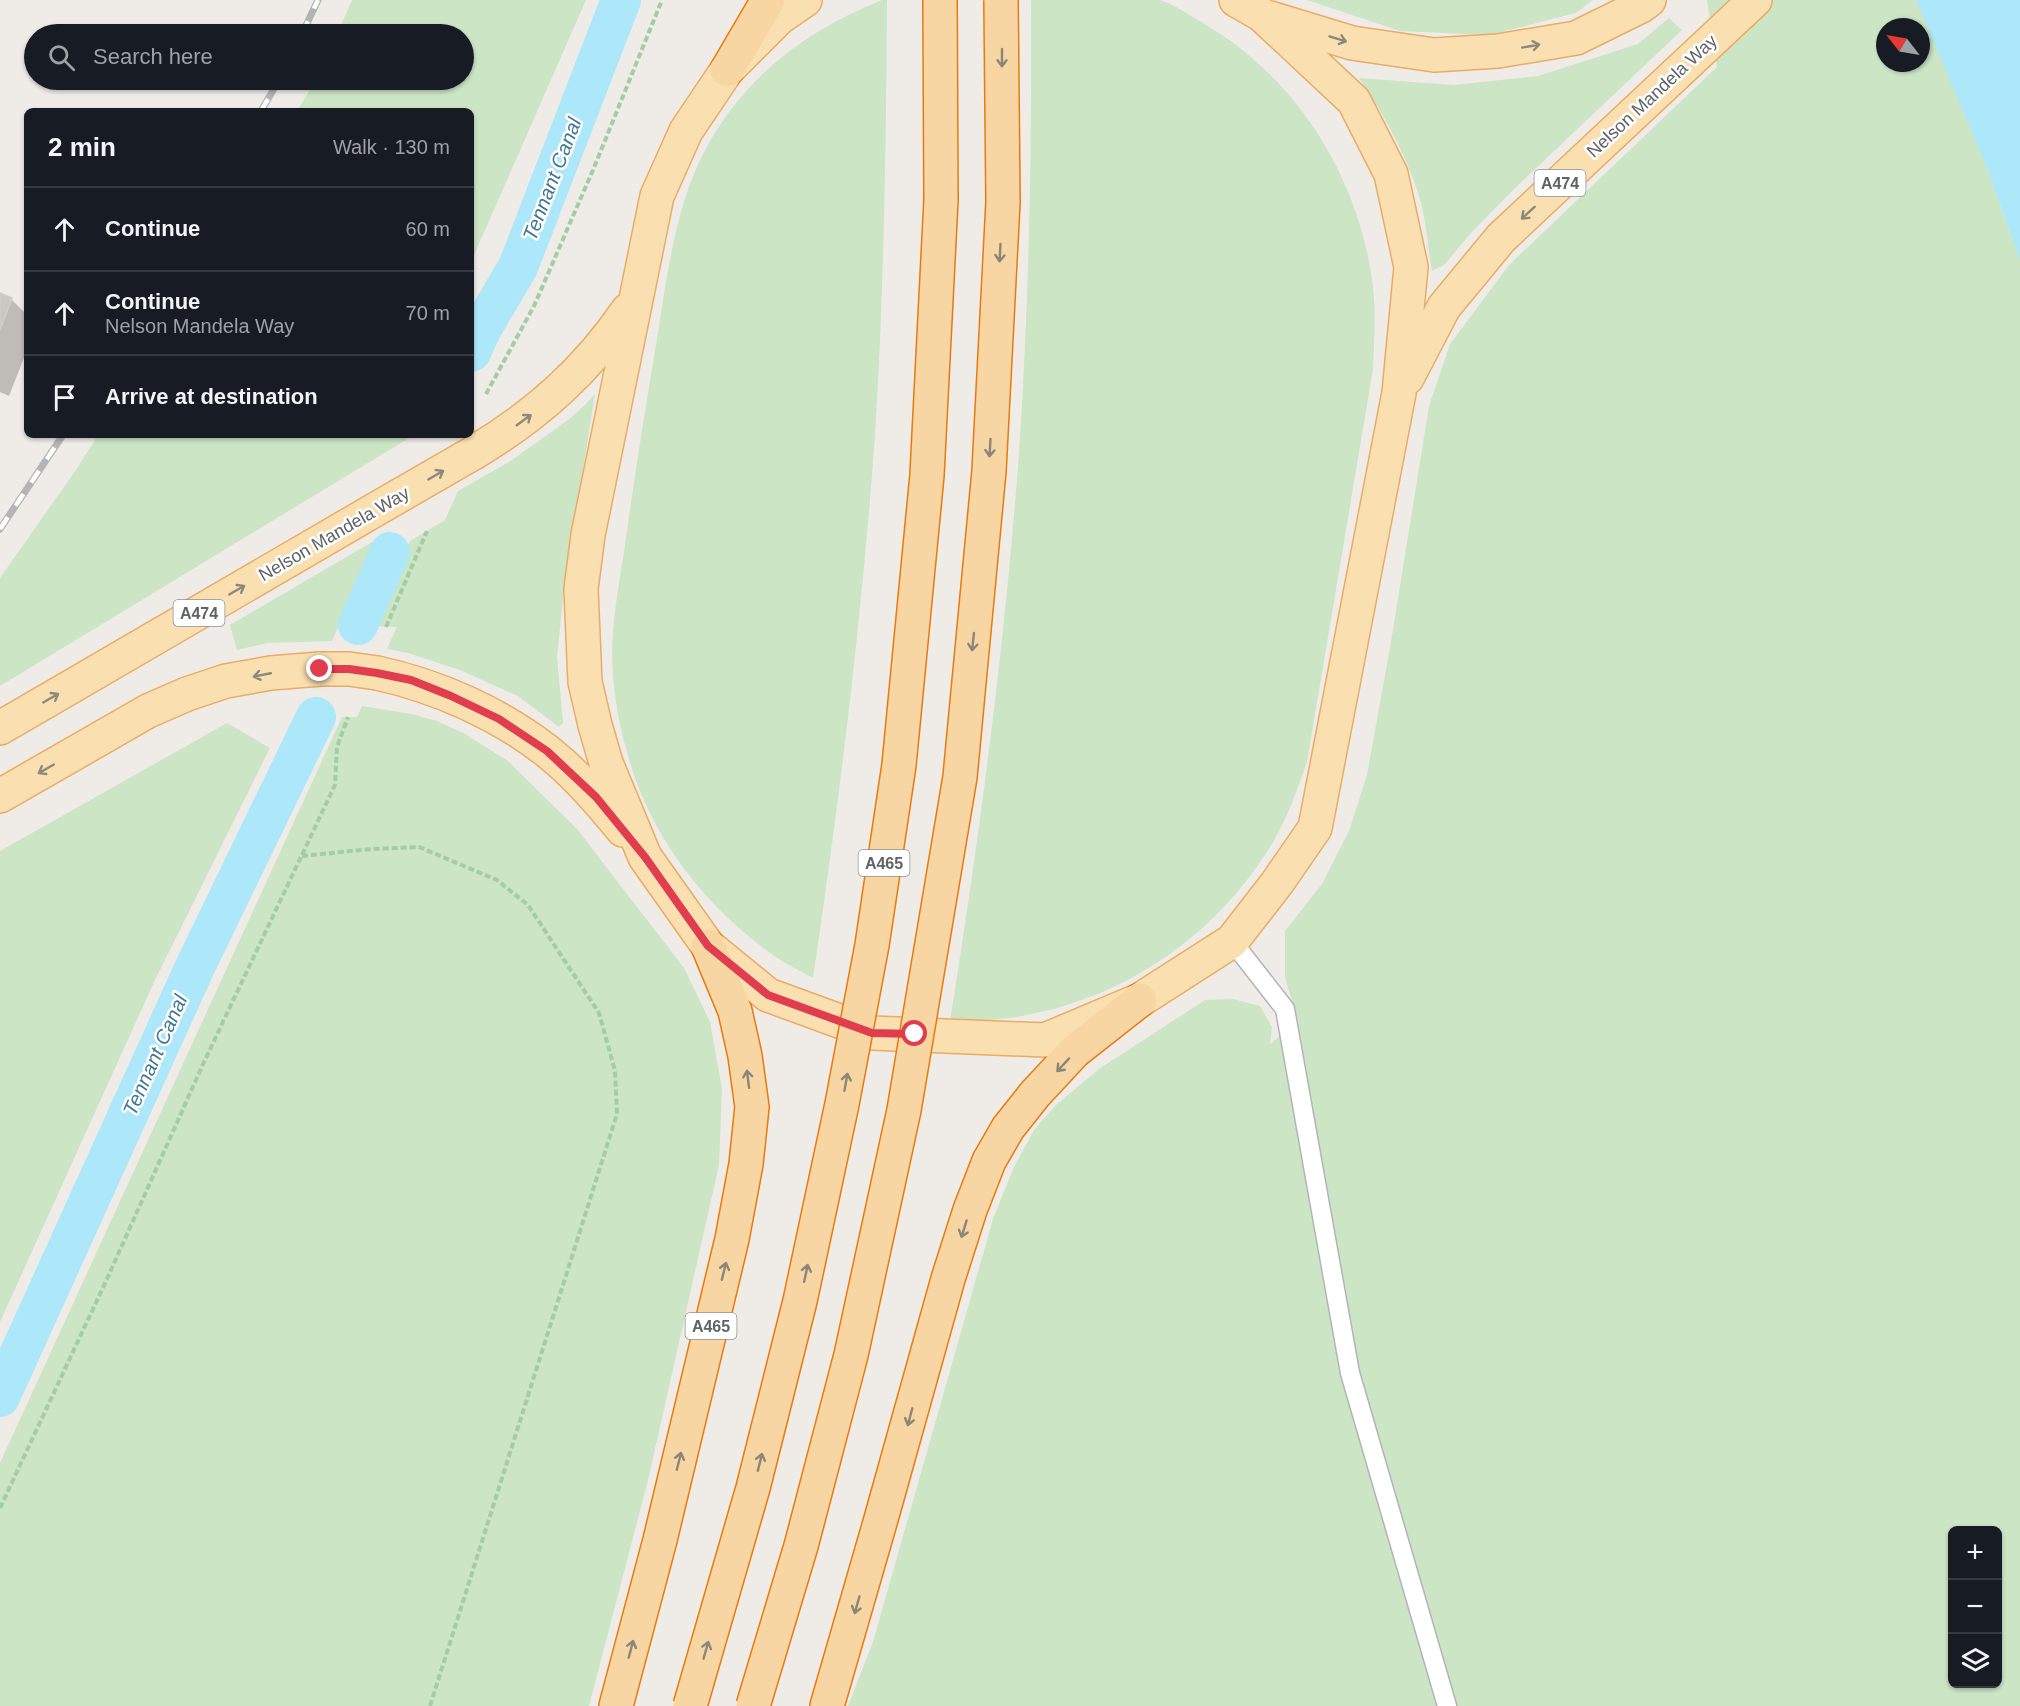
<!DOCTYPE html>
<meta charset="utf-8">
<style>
:root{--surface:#171b24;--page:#20242c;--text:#f1f3f6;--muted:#9ea1a6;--line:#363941}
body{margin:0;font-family:Arial,sans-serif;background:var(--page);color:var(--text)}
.controls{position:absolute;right:18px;bottom:18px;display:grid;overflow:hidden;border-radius:9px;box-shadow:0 2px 4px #0004}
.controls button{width:54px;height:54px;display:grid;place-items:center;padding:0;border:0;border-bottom:2px solid var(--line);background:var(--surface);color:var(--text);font:30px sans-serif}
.compass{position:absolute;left:1876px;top:18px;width:54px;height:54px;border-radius:50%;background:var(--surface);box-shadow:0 2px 4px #0004;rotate:301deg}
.stop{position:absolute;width:18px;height:18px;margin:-14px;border:4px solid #e03d4f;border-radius:50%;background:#fff}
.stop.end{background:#e03d4f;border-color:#fff;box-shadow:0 2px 6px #0008}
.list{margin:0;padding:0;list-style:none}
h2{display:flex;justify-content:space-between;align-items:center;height:78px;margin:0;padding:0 24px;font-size:26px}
h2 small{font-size:20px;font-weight:400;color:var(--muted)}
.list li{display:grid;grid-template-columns:39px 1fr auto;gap:18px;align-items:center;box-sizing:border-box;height:84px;padding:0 24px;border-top:2px solid var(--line)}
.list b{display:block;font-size:22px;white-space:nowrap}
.list p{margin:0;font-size:20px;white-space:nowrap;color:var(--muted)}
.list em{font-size:20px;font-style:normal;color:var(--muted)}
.icon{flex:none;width:33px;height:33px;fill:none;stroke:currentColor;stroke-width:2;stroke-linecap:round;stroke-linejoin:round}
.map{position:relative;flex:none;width:2020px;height:1706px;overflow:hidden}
.search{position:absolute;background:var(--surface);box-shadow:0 2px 4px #0004;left:24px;top:24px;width:450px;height:66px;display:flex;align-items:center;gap:15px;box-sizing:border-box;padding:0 21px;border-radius:33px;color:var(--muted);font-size:22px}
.panel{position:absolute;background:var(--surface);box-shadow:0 2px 4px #0004;left:24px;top:108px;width:450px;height:330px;border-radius:9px}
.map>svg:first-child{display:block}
.green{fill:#cbe5c5;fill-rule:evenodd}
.water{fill:#ace7fa}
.shadow{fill:#0003}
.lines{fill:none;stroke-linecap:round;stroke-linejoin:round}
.canal{stroke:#ace7fa;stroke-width:40}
.building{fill:#cbc7c4;stroke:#d4cdc5;stroke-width:1.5}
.service-casing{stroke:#b2b5b8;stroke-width:21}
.primary-casing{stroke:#eaab66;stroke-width:36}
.trunk-casing{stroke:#e97a0e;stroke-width:36}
.path{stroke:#a3cda6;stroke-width:4;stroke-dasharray:6 3;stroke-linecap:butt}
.service{stroke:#fff;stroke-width:18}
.primary{stroke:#fae0b1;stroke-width:33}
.trunk{stroke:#f8d6a4;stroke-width:33}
.rail-casing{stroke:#b3b4b4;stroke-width:7}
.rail{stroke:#fff;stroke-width:4.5;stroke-dasharray:14;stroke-linecap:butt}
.primary-bridge-casing{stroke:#eaab66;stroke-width:36;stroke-linecap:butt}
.trunk-bridge-casing{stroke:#e97a0e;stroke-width:36;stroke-linecap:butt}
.primary-bridge{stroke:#fae0b1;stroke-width:33}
.trunk-bridge{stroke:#f8d6a4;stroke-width:33}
.oneway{stroke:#8d887c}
.oneway2{stroke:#8c8679}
.route{stroke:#e03d4f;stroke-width:8}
.labels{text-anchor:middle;stroke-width:5;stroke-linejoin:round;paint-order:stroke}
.shield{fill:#fff;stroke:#8e9294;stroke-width:1.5}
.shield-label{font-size:16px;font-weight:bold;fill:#5e6366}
.street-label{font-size:18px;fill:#5e6366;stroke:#fff}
.water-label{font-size:20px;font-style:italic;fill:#407892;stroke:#fff}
</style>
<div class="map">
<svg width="2020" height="1706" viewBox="0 0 2020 1706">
<rect width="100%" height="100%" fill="#efece7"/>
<path class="green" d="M352,0H586L471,262V111H297L316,80H464V34H337Z
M882,0H887C886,150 884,300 874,449C861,626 839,803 813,978C800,971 786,964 773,955C704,906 649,835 627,752C616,714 610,672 613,632C615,605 620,578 624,552C633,487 643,422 654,357C666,288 672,213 705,150C745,76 805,31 882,0Z
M1031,0C1061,0 1092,0 1122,0C1133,0 1148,0 1159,0C1175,4 1204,24 1219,33C1304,89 1361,185 1373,287C1376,314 1374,341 1373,369L1307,762C1297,790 1288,817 1273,842C1221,929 1135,992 1036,1013C1008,1020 979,1021 950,1021C980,833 1005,644 1019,453C1029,303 1032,151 1031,0Z
M1307,0H1593L1576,13L1489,35L1400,31Z
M1707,0H1917L1987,168L2020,260V1706H848L873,1642L993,1219L1014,1167L1034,1130L1056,1105L1099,1069L1205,1000L1233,999L1260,1006L1272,1027L1270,1044L1298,1022L1285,977V931L1322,884L1349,831L1367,775L1391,642L1429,406L1450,344L1509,265L1717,67ZM1885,27H1921V63H1885ZM1952,1530H1998V1684H1952Z
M1669,18L1682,30L1514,189L1470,234L1444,265L1432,271C1428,250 1427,228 1422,207C1412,165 1383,112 1359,78L1454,85L1538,76L1638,44Z
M595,394L564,589L557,657L563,723L559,727L518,696L460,670L408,653L387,649L397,627L373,626L410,541L445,520L458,491L509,462L568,420L584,406Z
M98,435H414L0,686V578L78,467Z
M379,538L332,641L267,643L237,650L230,625Z
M362,706L412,714L437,721L465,734L508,761L577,829L684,968L710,1022L722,1089L719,1165L648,1480L589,1706H0V1463L342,717H357Z
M227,723L270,748L155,980L0,1322V851Z"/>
<path class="water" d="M1916,0H2020V260L1987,168Z"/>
<path class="shadow" d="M0,295L11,299L27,315V350L9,396L0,392Z"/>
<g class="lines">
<path class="canal" d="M471,352L482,328L518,267L621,0
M358,625L390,552
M0,1397L194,969L316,717"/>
</g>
<path class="building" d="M0,293L12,298L0,330Z"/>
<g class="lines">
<defs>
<path id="service" d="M1232,941L1285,1009L1350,1373L1447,1706"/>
<path id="primary" d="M805,0L779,18L727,70L686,131L657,196L588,535L581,589L585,682L595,725L606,763L645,857L708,946L768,995L872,1033L1045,1040L1140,1000L1232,941L1277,883L1315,828L1399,393L1411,267L1391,174L1354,101L1262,15L1236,0
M1270,18L1352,43L1434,55L1498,51L1576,38L1641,6L1649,0
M1407,378L1444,307L1501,238L1755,0
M475,452C538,414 587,370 628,310
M377,673C437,686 498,713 547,751C576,774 600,802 623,830
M0,728L397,497
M0,796L148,711L187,694L226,681L271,673L320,669"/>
<path id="trunk" d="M727,70L768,0
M616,1706L660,1540L732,1239L746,1164L752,1107L745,1056L735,1011L708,946
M827,1706L881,1519L948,1279L970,1210L989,1161L1008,1128L1035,1094L1075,1051L1140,1000"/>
</defs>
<use href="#service" class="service-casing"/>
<use href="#primary" class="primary-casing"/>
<use href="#trunk" class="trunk-casing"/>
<path class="path" d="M486,394L534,306L593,170L662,0
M386,627L427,531
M302,856L371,849L419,847L497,880L528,905L599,1013L615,1071L617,1114L430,1706
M0,1508L107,1279L204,1062L335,785L337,747L348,717"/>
<use href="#service" class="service"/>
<use href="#primary" class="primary"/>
<use href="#trunk" class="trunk"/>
<defs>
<path id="rail" d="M302,34L318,0
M261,111L279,80
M0,529L63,435"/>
</defs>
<use href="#rail" class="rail-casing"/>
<use href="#rail" class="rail"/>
<defs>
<path id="primary-bridge" d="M397,497L475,452
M320,669H349L377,673"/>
<path id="trunk-bridge" d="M690,1706L753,1488L800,1301L842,1104L872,945L899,765L927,475L941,200L940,0
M753,1706L801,1546L851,1355L904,1110L960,777L989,471L1003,202L1001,0"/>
</defs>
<use href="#primary-bridge" class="primary-bridge-casing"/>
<use href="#trunk-bridge" class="trunk-bridge-casing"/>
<use href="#primary-bridge" class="primary-bridge"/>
<use href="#trunk-bridge" class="trunk-bridge"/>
</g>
<defs><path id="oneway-shaft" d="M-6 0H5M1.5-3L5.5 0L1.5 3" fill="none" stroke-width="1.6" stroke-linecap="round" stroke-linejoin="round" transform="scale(1.5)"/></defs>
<g class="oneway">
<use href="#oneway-shaft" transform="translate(1338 39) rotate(17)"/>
<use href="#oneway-shaft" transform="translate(1531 46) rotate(-10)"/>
<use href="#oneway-shaft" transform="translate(1528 213) rotate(137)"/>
<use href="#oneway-shaft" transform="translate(524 420) rotate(-36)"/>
<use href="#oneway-shaft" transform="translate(436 475) rotate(-30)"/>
<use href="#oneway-shaft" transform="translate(237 590) rotate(-30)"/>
<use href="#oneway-shaft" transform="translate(262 675) rotate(169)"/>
<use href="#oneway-shaft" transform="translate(51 698) rotate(-30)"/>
<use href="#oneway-shaft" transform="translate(46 769) rotate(150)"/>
</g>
<g class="oneway2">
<use href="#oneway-shaft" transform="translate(1002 58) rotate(90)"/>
<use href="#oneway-shaft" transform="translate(1000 253) rotate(93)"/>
<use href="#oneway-shaft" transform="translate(990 448) rotate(93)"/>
<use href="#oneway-shaft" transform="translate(973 642) rotate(96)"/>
<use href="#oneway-shaft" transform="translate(1063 1065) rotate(133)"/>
<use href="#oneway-shaft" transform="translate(748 1079) rotate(-97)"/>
<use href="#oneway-shaft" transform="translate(846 1082) rotate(-80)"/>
<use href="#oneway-shaft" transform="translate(964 1229) rotate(107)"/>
<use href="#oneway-shaft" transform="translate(724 1271) rotate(-76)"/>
<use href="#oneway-shaft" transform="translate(806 1273) rotate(-78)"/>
<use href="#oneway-shaft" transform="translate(910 1417) rotate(105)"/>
<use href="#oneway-shaft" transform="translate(679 1461) rotate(-76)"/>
<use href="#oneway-shaft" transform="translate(760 1462) rotate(-76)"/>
<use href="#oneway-shaft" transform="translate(857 1605) rotate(106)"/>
<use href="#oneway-shaft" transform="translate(631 1649) rotate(-75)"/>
<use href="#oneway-shaft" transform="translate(706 1650) rotate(-74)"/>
</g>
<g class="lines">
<path class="route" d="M320,669H349L377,673L411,680L451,696L499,719L547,751L596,797L645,857L708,946L768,995L872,1033L915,1034"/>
</g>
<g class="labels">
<g class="shield">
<rect x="1534.5" y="170" width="51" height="26" rx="4.5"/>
<rect x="173.5" y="600" width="51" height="26" rx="4.5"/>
<rect x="858.5" y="850" width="51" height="26" rx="4.5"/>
<rect x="685.5" y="1313" width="51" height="26" rx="4.5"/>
</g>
<g class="shield-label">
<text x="1560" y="189">A474</text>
<text x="199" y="619">A474</text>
<text x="884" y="869">A465</text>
<text x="711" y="1332">A465</text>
</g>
<g class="street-label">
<text transform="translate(1652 96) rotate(-43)" y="6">Nelson Mandela Way</text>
<text transform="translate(334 534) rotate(-30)" y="6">Nelson Mandela Way</text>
</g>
<g class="water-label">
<text transform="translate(552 179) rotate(-69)" y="7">Tennant Canal</text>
<text transform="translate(155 1055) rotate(-66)" y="7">Tennant Canal</text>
</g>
</g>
</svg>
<div class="controls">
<button>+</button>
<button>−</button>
<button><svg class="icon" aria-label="layers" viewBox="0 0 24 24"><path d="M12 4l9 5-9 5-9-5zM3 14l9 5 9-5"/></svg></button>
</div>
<svg class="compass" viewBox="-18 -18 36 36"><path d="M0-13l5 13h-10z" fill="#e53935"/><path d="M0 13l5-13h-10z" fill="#9ea1a6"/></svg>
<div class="stop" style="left:915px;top:1034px"></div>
<div class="stop end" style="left:320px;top:669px"></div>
<div class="search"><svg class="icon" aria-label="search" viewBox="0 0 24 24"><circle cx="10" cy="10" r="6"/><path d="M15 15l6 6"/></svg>Search here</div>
<section class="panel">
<h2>2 min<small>Walk · 130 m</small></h2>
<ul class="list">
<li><svg class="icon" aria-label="ahead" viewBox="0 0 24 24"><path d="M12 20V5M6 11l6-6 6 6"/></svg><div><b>Continue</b></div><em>60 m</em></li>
<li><svg class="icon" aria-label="ahead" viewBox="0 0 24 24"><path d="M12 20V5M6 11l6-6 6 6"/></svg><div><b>Continue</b><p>Nelson Mandela Way</p></div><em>70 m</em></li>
<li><svg class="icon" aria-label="arrive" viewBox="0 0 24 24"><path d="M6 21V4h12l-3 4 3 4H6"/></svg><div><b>Arrive at destination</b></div></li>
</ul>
</section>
</div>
